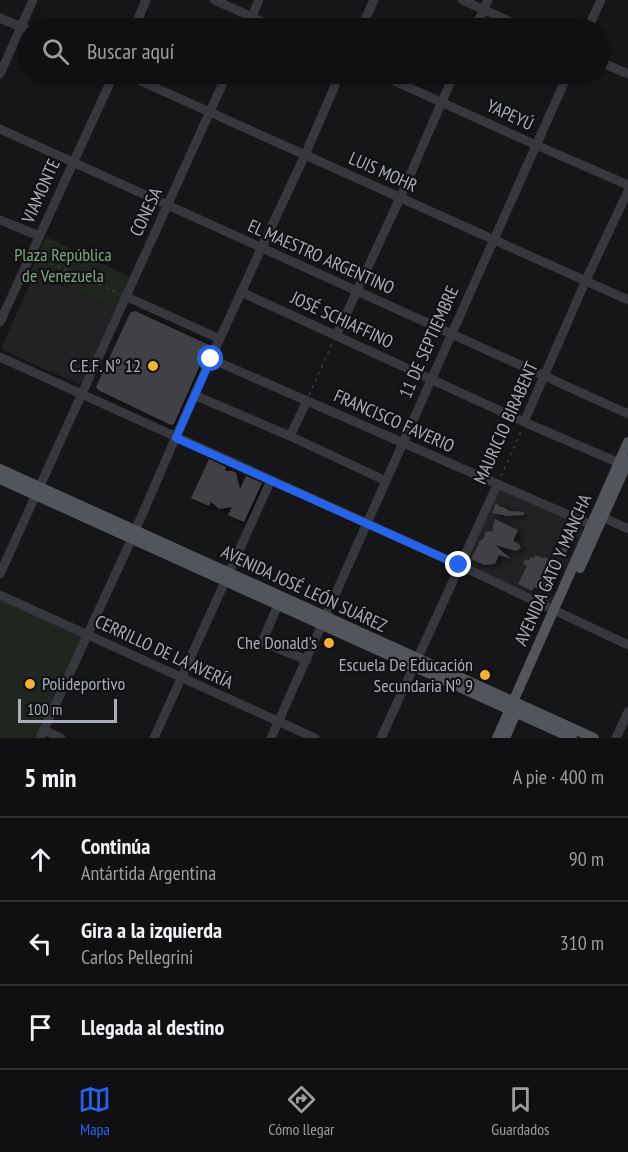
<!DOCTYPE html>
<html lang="es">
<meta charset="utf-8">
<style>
:root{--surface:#101012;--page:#1e1e20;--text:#f1f3f6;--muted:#9c9d9f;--line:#303032;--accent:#2563eb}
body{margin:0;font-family:"PT Sans Narrow",sans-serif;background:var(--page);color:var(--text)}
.scale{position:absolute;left:18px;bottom:15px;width:99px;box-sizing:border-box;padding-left:6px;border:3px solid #a8adb8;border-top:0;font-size:16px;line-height:21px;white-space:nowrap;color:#a8adb8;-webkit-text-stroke:4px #111113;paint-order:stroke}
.stop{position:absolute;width:18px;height:18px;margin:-14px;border:4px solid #2563eb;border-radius:50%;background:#fff}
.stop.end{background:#2563eb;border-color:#fff;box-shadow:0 2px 6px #0008}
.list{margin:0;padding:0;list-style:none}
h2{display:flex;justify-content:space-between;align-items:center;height:78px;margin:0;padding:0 24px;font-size:26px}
h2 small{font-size:20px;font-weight:400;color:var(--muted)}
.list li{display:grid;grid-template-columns:39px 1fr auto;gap:18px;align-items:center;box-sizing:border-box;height:84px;padding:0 24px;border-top:2px solid var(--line)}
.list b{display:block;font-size:22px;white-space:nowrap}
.list p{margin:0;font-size:20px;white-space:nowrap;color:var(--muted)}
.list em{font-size:20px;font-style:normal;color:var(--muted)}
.icon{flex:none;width:33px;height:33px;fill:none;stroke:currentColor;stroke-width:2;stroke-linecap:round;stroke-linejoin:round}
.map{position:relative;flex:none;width:628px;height:738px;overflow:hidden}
.search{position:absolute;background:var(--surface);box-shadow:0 2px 4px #0004;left:18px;right:18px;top:18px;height:66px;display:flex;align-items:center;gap:15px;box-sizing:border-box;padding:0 21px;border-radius:33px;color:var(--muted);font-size:22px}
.sheet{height:330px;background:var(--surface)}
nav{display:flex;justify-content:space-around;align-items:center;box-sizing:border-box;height:84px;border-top:2px solid var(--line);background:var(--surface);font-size:16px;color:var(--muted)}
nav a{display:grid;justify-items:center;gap:3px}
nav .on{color:var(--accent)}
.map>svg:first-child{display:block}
.built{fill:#222225}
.green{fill:#1e261f}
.building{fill:#404145;filter:url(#shadow)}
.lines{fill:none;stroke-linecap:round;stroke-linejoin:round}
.path{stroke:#3d3f44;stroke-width:1.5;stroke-dasharray:3 4.5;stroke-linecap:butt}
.minor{stroke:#37383d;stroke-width:9}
.major{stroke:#53555c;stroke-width:10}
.route{stroke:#2563eb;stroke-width:8}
.poi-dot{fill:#f2b134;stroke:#111113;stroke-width:2}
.labels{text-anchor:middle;stroke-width:4.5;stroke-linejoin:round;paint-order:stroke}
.street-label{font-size:18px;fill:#a8adb8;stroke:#111113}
.park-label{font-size:18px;fill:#7fa381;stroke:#111113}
.poi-label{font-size:18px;fill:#a8adb8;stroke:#111113;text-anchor:end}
</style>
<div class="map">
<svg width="628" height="738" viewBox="0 0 628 738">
<defs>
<filter id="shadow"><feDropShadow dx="4" dy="2.5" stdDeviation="3" flood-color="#0009"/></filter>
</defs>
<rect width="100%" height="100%" fill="#161618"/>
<path class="built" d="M35,273L115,309L82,382L78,384L3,350L2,346Z
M503,490L581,525L583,534L553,602L548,603L468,566L466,563L498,491Z"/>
<path class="green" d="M46,237L130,277L115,309L31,270Z
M0,598L83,636L35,738H0Z"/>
<path class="building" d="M135,311L209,345L174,424L171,425L98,390L96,387L130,313Z
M209,459L226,467L225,471H232L236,473L240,489L246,476L262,483L244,522L228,515L232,507L219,509L211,502L209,506L191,498Z
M496,503L500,507H503L510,511L524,512V515L508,516L492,513Z
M495,519L518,530L513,541L519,544L521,548L516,551L495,545L511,559L499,555L495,564L484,565L471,559L477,547H478L479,541L484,538L485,532L493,531V525Z
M572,531L571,537L572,540L566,553L563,554L560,551L566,540L557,535L568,536Z
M535,555L544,558V557L560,564L558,567L560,569L549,594L534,587L532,591L518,584L527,566L523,564L525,559L529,561L530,557L534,558Z"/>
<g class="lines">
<path class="path" d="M37,257L118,293
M309,395L332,344
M501,476L521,431"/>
<path class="minor" d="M214,0L277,28
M462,0L525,28
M0,18L28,30
M134,28L146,0
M247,28L259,0
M361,28L374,0
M475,28L488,0
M588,28L601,0
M600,62L628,74
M0,74L33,0
M125,74L628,300
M379,74L536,145L628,185
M0,129L628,414
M0,220L39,236
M241,292L524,422L624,465
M125,296L220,339
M0,322L114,74
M336,336L400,198L454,74
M0,357L459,565L628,645
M211,359L596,527
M194,395L290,436L386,481
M524,422L586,280L628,191
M290,436L307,401
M598,515L628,529
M0,574L227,74
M0,595L315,738
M278,605L262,642L307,660
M44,730L61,738
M40,738L132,538L194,395L261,249L305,155L340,74
M154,738L271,480
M271,738L568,74
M381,738L497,485
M616,738L628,712"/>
<path class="major" d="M0,469L594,738
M0,479L572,738
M580,568L628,461
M497,738L628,442
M505,738L518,708"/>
</g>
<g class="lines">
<path class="route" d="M211,359L176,438L459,565"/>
</g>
<g class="poi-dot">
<circle cx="153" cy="366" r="6"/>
<circle cx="329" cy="643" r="6"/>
<circle cx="485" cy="675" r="6"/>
<circle cx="30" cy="684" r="6"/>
</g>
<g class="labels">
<g class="street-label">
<text transform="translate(510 115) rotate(25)" y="6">YAPEYÚ</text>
<text transform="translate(383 172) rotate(24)" y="6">LUIS MOHR</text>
<text transform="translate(41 191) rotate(-66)" y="6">VIAMONTE</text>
<text transform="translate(146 212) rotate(-65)" y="6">CONESA</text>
<text transform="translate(321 257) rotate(24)" y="6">EL MAESTRO ARGENTINO</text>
<text transform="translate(342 320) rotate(25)" y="6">JOSÉ SCHIAFFINO</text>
<text transform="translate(429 342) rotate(-66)" y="6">11 DE SEPTIEMBRE</text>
<text transform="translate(394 421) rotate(24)" y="6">FRANCISCO FAVERIO</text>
<text transform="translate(506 423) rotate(-66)" y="6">MAURICIO BIRABENT</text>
<text transform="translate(553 570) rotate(-66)" y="6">AVENIDA GATO Y MANCHA</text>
<text transform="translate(304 589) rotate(25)" y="6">AVENIDA JOSÉ LEÓN SUÁREZ</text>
<text transform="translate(164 652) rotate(25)" y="6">CERRILLO DE LA AVERÍA</text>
</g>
<g class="park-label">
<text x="63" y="261">Plaza República<tspan x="63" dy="21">de Venezuela</tspan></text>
</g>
<g class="poi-label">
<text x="141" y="372">C.E.F. N° 12</text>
<text x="317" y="649">Che Donald's</text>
<text x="473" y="671">Escuela De Educación<tspan x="473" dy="21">Secundaria Nº 9</tspan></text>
<text x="42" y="690" text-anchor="start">Polideportivo</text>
</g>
</g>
</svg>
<div class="scale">100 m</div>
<div class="stop" style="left:211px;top:359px"></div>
<div class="stop end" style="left:459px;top:565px"></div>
<div class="search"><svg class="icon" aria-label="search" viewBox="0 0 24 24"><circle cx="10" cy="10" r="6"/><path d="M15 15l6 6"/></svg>Buscar aquí</div>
</div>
<section class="sheet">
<h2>5 min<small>A pie · 400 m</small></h2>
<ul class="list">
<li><svg class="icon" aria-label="ahead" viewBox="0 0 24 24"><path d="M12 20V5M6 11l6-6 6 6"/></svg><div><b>Continúa</b><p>Antártida Argentina</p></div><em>90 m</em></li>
<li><svg class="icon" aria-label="left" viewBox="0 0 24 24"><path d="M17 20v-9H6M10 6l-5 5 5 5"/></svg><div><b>Gira a la izquierda</b><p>Carlos Pellegrini</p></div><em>310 m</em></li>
<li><svg class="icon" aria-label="arrive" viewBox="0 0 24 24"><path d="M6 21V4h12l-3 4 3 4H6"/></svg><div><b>Llegada al destino</b></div></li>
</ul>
</section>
<nav>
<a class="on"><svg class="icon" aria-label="map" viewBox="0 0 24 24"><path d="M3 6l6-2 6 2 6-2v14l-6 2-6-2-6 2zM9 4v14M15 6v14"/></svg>Mapa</a>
<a><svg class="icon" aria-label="directions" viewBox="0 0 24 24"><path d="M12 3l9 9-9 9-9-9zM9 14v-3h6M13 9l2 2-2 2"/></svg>Cómo llegar</a>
<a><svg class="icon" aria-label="saved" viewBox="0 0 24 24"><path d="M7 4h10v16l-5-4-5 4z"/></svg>Guardados</a>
</nav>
